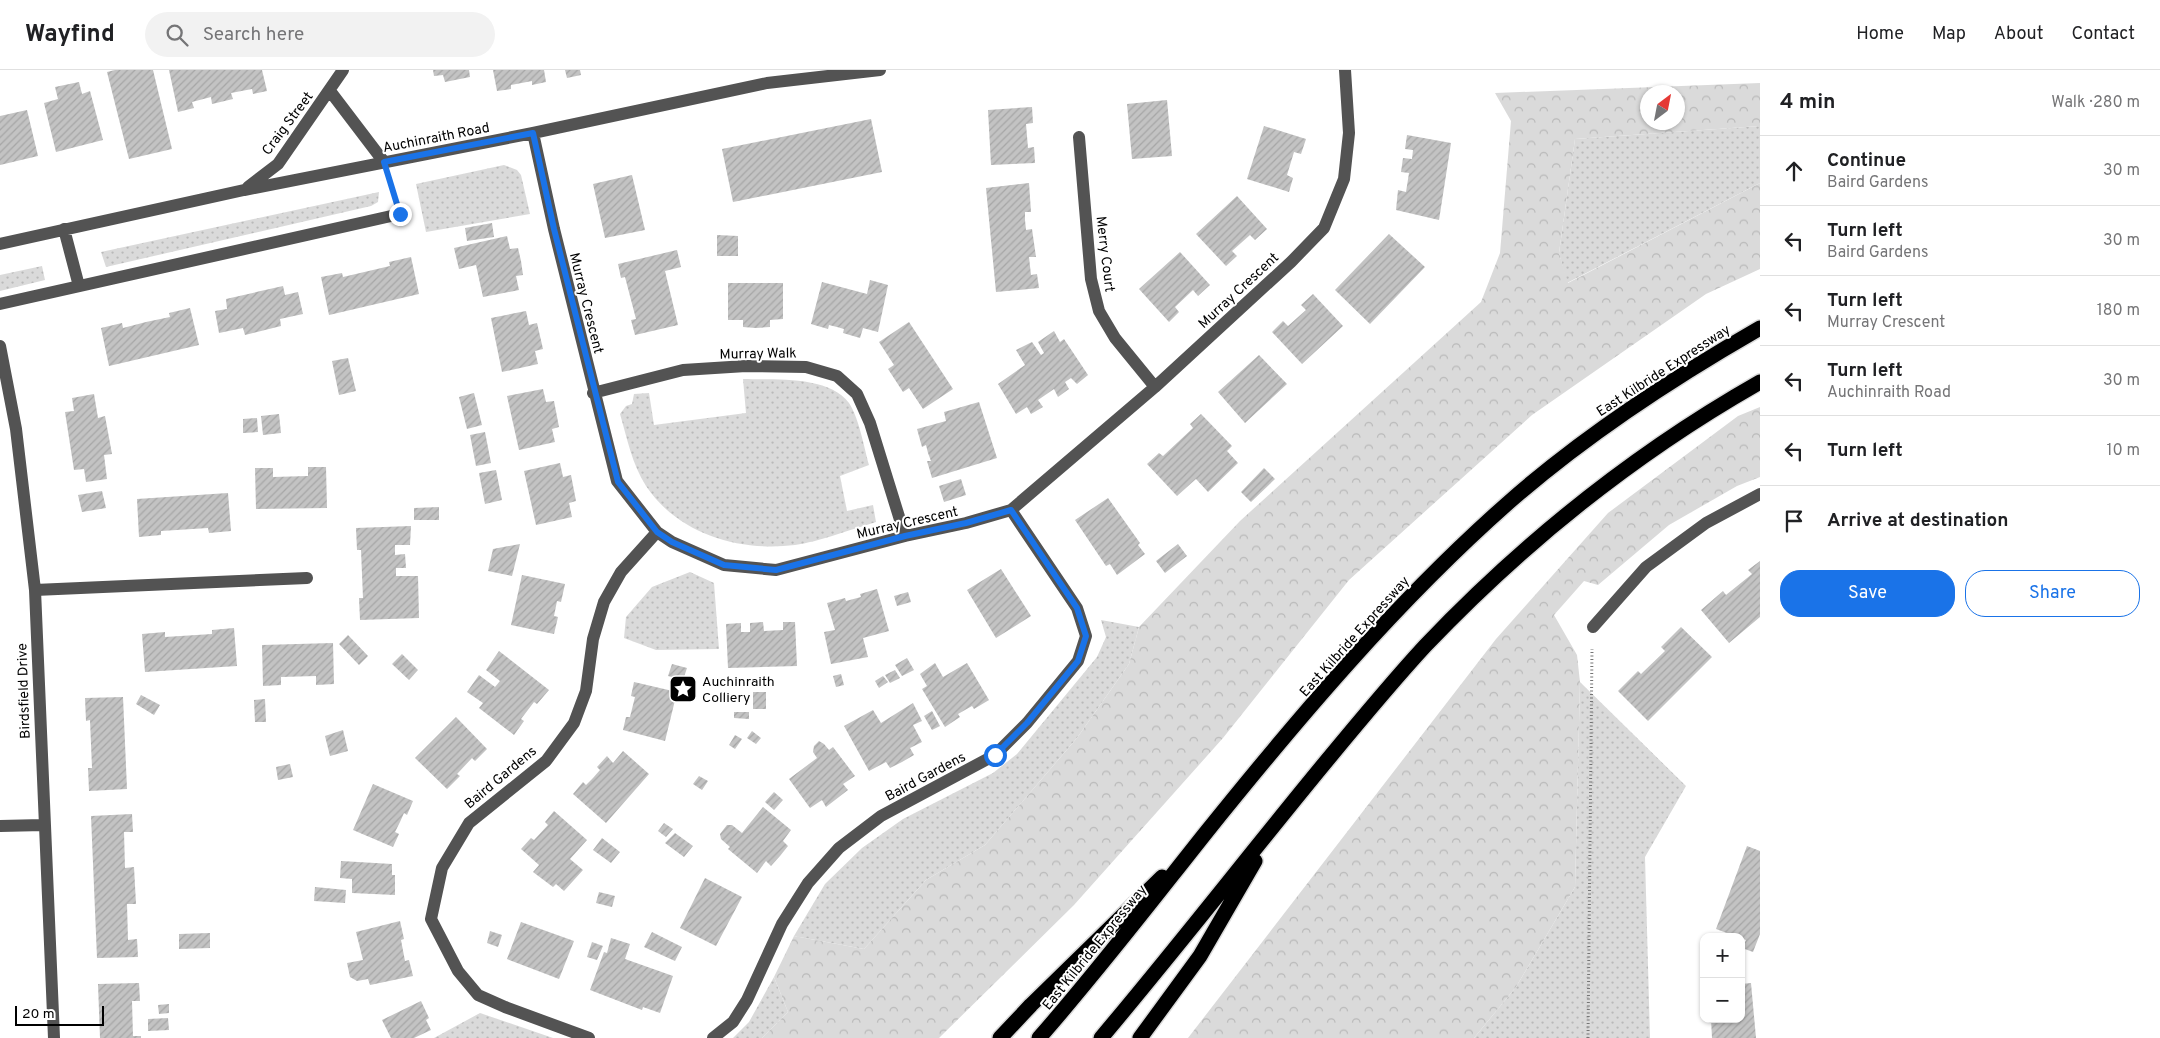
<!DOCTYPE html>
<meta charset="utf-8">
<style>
:root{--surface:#fff;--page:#f2f2f2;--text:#202124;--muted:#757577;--line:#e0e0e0;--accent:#1a73e8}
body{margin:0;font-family:Overpass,sans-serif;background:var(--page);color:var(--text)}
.controls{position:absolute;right:15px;bottom:15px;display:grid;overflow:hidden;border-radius:10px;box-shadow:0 1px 4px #0004}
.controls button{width:45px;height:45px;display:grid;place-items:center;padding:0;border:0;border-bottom:1px solid var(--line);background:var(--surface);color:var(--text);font:25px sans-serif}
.compass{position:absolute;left:1640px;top:15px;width:45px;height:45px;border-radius:50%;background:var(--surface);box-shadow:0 1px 4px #0004;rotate:32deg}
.scale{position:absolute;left:15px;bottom:12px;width:89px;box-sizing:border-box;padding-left:5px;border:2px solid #000;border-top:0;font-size:14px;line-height:18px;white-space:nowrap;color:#000;-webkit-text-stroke:4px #fff;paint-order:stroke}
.stop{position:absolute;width:15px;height:15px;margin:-11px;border:4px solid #1a73e8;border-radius:50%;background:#fff}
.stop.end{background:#1a73e8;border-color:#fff;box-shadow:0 1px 5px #0008}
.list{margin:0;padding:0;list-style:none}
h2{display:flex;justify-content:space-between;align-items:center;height:65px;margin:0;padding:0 20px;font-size:21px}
h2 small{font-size:16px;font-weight:400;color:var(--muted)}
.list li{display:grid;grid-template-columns:32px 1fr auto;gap:15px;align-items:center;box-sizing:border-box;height:70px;padding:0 20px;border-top:1px solid var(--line)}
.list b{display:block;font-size:19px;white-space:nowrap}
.list p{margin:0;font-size:16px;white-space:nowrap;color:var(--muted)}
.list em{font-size:16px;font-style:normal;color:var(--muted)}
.actions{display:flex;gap:10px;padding:15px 20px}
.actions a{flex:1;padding:11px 0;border:1px solid var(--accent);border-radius:20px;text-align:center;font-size:18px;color:var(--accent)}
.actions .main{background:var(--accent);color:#fff}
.icon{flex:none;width:28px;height:28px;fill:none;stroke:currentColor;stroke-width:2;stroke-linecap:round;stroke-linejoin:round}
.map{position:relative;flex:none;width:1760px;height:968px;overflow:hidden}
header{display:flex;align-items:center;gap:30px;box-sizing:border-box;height:70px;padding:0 25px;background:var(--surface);border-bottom:1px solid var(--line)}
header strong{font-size:24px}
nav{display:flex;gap:28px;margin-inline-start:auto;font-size:18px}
.search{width:350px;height:45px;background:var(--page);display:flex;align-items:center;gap:12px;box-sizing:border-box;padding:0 18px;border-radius:28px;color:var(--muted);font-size:19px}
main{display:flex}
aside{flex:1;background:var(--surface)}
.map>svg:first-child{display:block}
.grass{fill:url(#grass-dots)}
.forest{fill:url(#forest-crowns);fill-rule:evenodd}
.building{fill:url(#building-hatch)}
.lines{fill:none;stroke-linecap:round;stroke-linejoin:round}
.highway-casing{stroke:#dbdbdb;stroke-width:18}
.path{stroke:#757575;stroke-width:3;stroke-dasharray:1 2.5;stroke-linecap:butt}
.minor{stroke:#535353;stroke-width:12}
.highway{stroke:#000;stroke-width:15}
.route{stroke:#1a73e8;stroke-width:6}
.labels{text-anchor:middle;stroke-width:4;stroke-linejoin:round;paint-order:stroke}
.street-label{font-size:14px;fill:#000;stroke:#fff}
.poi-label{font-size:14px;fill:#000;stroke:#fff;text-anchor:start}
</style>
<header>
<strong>Wayfind</strong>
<div class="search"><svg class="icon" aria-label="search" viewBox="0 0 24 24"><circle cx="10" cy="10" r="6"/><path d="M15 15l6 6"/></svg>Search here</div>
<nav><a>Home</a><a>Map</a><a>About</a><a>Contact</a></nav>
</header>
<main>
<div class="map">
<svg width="1760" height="968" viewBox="0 0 1760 968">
<defs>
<pattern id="grass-dots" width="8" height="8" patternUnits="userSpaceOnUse" patternTransform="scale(1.25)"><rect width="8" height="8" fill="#dadada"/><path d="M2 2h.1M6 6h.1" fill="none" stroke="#b9b9b9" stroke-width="1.8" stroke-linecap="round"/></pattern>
<pattern id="forest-crowns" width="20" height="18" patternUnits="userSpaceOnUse" patternTransform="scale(1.25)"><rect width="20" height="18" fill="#dadada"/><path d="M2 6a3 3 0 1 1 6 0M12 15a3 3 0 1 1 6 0" fill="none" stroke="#b9b9b9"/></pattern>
<pattern id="building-hatch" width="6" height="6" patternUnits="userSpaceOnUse" patternTransform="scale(1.25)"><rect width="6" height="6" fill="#c3c3c3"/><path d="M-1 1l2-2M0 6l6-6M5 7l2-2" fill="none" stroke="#a6a6a6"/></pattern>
</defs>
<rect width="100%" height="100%" fill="#fff"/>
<path class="grass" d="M1760,56V113L1567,213L1559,183L1575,69Z
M504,95L517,100L521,105L530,144L426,162L416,114Z
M379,122L378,132L371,136L106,197L101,182Z
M42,196L45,210L0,221V205Z
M743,309C773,310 829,305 849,333C859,348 864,377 869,395L840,406L847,441L873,435L876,452C852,459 818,472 795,475C739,482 678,464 646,416C632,394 627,368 620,344L626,336L632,334L634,324L649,323L654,355L746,343Z
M690,502L714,513L719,579L656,580L624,568L626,547L652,517Z
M1101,550L1139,557L1129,594L1077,668L985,775L926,810L864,879L794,866L825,814L862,778L903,749L993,703L1017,684L1097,587L1106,567Z
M1580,612L1686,716L1645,787L1650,968H1474L1516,917L1575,817Z
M774,907L788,942L762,968H733L749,952Z
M480,943L553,968H434Z"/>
<path class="forest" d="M1760,13V56L1575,69L1559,183L1568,213L1760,113V199L1706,224L1532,345L1349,510L1223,668L1074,835L939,968H762L788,942L774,907L794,866L864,879L926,810L985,775L1077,668L1129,594L1139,557L1240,451L1481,232L1500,183L1511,51L1495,23ZM1648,22H1678V52H1648Z
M1760,337V407L1737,416L1669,455L1598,515L1584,511L1554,545L1577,585L1580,612L1575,817L1516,917L1474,968H1188L1496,569L1608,443L1738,346Z"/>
<path class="building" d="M115,0H153L172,79L129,89L107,2Z
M169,0H262L267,21L253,24L252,19L231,23L233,29L212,34L211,27L192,32L194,38L178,42Z
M433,0H469L470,7L445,12L443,5L434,6Z
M493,0H544L546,12L532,15V11L511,15V19L497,21Z
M565,0H580L581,5L567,8Z
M79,12L82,24L90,21L103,70L56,82L44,33L58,29L55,17Z
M1167,30L1172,86L1132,89L1127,34Z
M1032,37L1033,53L1026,54L1028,78L1034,77L1035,93L991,95L988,40Z
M27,40L38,86L0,95V46Z
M871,49L882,102L733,132L722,79Z
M1264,56L1306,69L1301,84L1294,82L1287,105L1293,108L1289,122L1247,109Z
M1407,65L1451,73L1439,150L1396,140L1398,120L1406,122L1409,103L1401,102L1403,88L1412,89L1413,80L1405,79Z
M632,105L645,160L605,168L593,114Z
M1029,113L1031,142H1025V150L1026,160L1032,159L1036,187H1029L1031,205L1037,204L1039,218L996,222L986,118Z
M1237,126L1267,159L1255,170L1250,165L1232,181L1237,186L1226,196L1196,164Z
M492,153L494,167L467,171L465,158Z
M1389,164L1425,197L1370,254L1335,220Z
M717,165L738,166V186H717Z
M507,166L510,179L518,178L521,191L523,205L516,206L519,220L483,227L476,195L459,199L454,178Z
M677,180L681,197L665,201L678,255L635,265L631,250L636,249L625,207L621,208L618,194Z
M1180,182L1210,215L1198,226L1193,220L1175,237L1179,242L1169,252L1139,219Z
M411,187L419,224L329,245L321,207L342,203L343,207L390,196L389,192Z
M870,210L888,215L878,262L863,258L860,268L843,263L844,259L837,257L829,255L828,259L811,254L822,212L867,224Z
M728,213H783V249L770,250V257L756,258L743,257V250H728Z
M283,216L285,225L298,222L303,244L280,249L281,256L245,265L243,258L219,263L215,241L227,239L226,229Z
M1313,224L1343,256L1302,294L1272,262L1283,251L1288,256L1306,240L1301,235Z
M190,238L199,275L109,296L101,258L122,253L123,258L146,252L170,247L169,243Z
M526,241L529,255L537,253L543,279L535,281L538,294L502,302L491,248Z
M909,252L953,319L923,339L909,318L903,322L888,299L894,295L879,272Z
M1054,261L1060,272L1064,269L1088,305L1077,314L1071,308L1065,312L1069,319L1058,327L1054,319L1038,330L1043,337L1031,344L1027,337L1016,344L998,314L1025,295L1016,280L1032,272L1041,285L1044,283L1038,272Z
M1259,285L1287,314L1245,353L1218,322Z
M348,288L356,321L339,325L332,291Z
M543,319L546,332L554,331L559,357L552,359L555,372L519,380L507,326Z
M474,323L482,355L467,359L459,327Z
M94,324L98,348L105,346L112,384L104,385L107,409L86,412L84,399L74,400L65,342L74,341L72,328Z
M979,332L997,388L932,408L927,391H931L928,383L926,375L922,377L917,359L946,351L944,342Z
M279,344L281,363L263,365L261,346Z
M1201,344L1232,376L1227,381L1238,393L1208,422L1196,409L1177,426L1147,394L1159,383L1163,386L1193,358L1190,354Z
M257,348L258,362L243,363V349Z
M485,362L491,393L476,396L470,365Z
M560,393L563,407L571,405L576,431L569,433L572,447L536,455L524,401Z
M308,397H326L327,438L256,439L255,398H273V407L308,406Z
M1264,398L1275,409L1251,432L1241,422Z
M496,400L502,430L485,434L479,403Z
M961,409L966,425L944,432L939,416Z
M102,421L106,438L82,442L78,425Z
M228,423L231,461L209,463L208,458L161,461V465L139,467L137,429Z
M1108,428L1140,473L1138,475L1145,484L1117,505L1110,494L1106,496L1075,450Z
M439,437V450H414V438Z
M411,456L410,475H395V485L405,484L406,498H396V506H418L419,548L360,550L359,528H363L361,480H357L356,458Z
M520,474L512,506L488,501L493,479Z
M1178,474L1187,486L1165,503L1156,491Z
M1760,491V547L1729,573L1701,540L1723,521L1726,525L1752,504L1748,500Z
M1001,499L1031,546L996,568L967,520Z
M522,505L565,514L561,532L557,531L554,546L558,547L554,564L511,555Z
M877,519L889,561L863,568L868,587L831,594L824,562L835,560L827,533L845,528L846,531L861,527L860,524Z
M908,522L911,532L897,536L894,526Z
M763,552L764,561L783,560V552H795L797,596L728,598L726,554L741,553V562H750V553Z
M1681,557L1712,587L1648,651L1618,621L1638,601L1641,604L1665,581L1661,577Z
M234,558L237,596L145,602L142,564L165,562V567L212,564V560Z
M348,565L368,586L359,595L339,574Z
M333,573L334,614L316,615V606L281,607V615L263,616L262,575Z
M499,581L549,620L537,634L534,632L521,649L524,651L514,665L479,638L483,633L467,622L479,605L495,617L500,611L486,600Z
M402,584L418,600L409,610L392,594Z
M907,588L914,600L902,606L895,595Z
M935,593L943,607L967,593L989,630L974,639L972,636L958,644L960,647L945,657L922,619L927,616L920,604Z
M672,594L687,598L683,610L668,606Z
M895,600L900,608L890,613L885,605Z
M841,604L844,615L836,617L833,606Z
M883,606L888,612L879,618L875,611Z
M634,612L677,622L665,671L623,660L626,647H630L635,627L631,626Z
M753,622H766V639H753Z
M141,625L160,635L154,645L136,634Z
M123,627L127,719L89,721L88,698H92L90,650L86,651L85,628Z
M265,629L266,652H255L254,630Z
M913,633L922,651L913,655L922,672L910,678L914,685L902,692L890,698L886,692L869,701L844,656L873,640L881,653Z
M932,641L940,656L932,660L924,646Z
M734,642H749V649L734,648Z
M456,647L487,679L475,691L472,688L457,704L460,706L447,719L415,688Z
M343,660L348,681L330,686L325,666Z
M752,661L761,668L756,674L747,668Z
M735,665L742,669L735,679L729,675Z
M819,671L824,674L829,680L833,677L855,706L843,714L848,720L826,737L822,730L810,738L789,709L817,688L813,682L814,676Z
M623,681L649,704L606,753L573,724L583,712L586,715L593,708L600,700L597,697L607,686L613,693Z
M290,694L293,707L278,710L276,697Z
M699,706L708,711L702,720L693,714Z
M373,714L413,731L407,745L404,743L400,752L395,762L399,764L393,777L353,760Z
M774,722L783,730L774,740L765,732Z
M763,737L791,760L783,771L788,776L780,786L771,796L766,791L757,803L728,779L730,777L721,769L720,764L727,755H732L742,763Z
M554,741L587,770L570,789L583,800L564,821L556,814L553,817L533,802L539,795L521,779L531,768L534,770L548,755L545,752Z
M132,744L133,762H124L125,798L134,797L136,834H127L128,870L137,869L138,887L97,888L91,746Z
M664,753L673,759L666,767L658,761Z
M675,763L693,776L684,787L665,773Z
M602,768L620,782L611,793L593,780Z
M1747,776L1760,781V864L1753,882L1742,878L1746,870L1716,859Z
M341,791L392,794V805H395V825L352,823V809L340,808Z
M705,808L742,827L716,876L680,858Z
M315,817L346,820L345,833L314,831Z
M599,822L615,826L612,837L596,833Z
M400,851L404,869L401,870L405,891L409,890L413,906L370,915L368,909L357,911L350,907L347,893L363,890L356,862Z
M521,852L574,871L559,909L507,889Z
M490,861L502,865L498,877L487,873Z
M652,862L682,877L675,891L644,877Z
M210,863V878L179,879V864Z
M611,868L630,874L625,889L673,906L660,943L643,937L642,940L590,920L604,882L607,883Z
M592,872L603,876L597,890L587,887Z
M139,913L140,931H132L133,966H141V968H100L98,914Z
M1751,913L1756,968H1712L1711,949H1741V914Z
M421,931L429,948L426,950L431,960L414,968H391L382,950Z
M169,934V943L159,944L158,935Z
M168,948L169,960L148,961V949Z"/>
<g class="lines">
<defs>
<path id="highway" d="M1000,968L1031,935L1162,807
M1039,968C1097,902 1150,833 1204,765C1298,648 1396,532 1508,433C1585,365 1671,309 1760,258
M1101,968C1177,878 1249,785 1324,694C1357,654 1390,614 1425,576C1524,472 1635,383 1760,312
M1140,968L1200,886L1255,791"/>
</defs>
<use href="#highway" class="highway-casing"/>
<path class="path" d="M390,112L395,125
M1588,968L1592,579"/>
<path class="minor" d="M330,21L384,92
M533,63L554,159L617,411L657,462L672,472L724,495L776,500L905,466L966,453L1011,440L1155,317L1291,192L1324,158L1344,109L1349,63L1345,0
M1079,67L1091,209L1099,241L1115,268L1155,317
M248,117L278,94L343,0
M64,159L79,216
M0,174L244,120L533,63L767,13L880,0
M0,234L400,144
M0,276L16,359L35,520L54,968
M593,323L683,300L746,296L806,297L837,306L857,324L870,353L905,466
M35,520L307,508
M1593,557L1646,497L1706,453L1760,424
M0,756L43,755
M589,968L505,937L478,925L458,901L431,849L442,798L469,753L546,691L574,653L586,621L593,569L604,532L621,502L657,462
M713,968L733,952L747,930L782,854L808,813L839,778L881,746L995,685L1027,653L1078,591L1086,566L1077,538L1011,440"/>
<use href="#highway" class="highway"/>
</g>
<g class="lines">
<path class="route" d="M400,144L384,92L533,63L554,159L618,412L657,462L672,472L724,495L776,500L905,466L966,453L1011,440L1077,538L1086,566L1078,591L1027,653L995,685"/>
</g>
<defs>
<symbol id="sight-square" viewBox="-11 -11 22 22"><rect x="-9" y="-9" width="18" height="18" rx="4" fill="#000" stroke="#fff"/><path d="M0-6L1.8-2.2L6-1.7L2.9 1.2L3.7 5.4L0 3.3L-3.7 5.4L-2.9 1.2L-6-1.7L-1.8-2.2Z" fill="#fff"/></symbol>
</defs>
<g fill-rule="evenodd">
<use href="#sight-square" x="667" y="603" width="32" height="32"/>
</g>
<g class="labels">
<g class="street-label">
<text transform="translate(287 53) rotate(-53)" y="5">Craig Street</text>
<text transform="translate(436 67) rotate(-11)" y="5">Auchinraith Road</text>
<text transform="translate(1106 184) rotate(83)" y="5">Merry Court</text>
<text transform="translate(1238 220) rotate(-43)" y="5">Murray Crescent</text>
<text transform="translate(587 233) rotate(76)" y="5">Murray Crescent</text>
<text transform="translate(758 283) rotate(-1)" y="5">Murray Walk</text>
<text transform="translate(1663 300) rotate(-33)" y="5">East Kilbride Expressway</text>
<text transform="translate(907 452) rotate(-13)" y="5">Murray Crescent</text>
<text transform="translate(1354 566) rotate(-48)" y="5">East Kilbride Expressway</text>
<text transform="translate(23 621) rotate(-92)" y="5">Birdsfield Drive</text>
<text transform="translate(925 706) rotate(-28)" y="5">Baird Gardens</text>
<text transform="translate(500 707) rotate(-40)" y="5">Baird Gardens</text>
<text transform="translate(1094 877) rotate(-51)" y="5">East Kilbride Expressway</text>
</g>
<g class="poi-label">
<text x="702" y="616">Auchinraith<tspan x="702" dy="16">Colliery</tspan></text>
</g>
</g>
</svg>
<div class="controls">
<button>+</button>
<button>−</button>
</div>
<svg class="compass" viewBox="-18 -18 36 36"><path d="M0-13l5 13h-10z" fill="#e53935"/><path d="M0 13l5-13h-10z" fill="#757577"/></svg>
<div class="scale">20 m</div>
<div class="stop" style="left:995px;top:685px"></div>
<div class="stop end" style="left:400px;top:144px"></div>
</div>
<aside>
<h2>4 min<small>Walk · 280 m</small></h2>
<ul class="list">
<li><svg class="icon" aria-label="ahead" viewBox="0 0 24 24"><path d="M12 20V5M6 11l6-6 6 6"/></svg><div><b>Continue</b><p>Baird Gardens</p></div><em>30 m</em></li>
<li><svg class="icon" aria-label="left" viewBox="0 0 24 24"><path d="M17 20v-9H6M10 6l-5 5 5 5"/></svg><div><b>Turn left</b><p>Baird Gardens</p></div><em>30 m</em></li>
<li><svg class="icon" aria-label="left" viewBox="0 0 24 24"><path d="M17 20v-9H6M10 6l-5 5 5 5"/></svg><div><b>Turn left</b><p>Murray Crescent</p></div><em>180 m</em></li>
<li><svg class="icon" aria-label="left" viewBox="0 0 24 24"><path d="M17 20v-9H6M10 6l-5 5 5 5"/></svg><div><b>Turn left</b><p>Auchinraith Road</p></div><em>30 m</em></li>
<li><svg class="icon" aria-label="left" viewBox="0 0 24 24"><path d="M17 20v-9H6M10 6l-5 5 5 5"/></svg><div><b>Turn left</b></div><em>10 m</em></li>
<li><svg class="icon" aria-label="arrive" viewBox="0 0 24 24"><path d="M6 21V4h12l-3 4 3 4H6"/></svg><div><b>Arrive at destination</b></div></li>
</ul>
<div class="actions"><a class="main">Save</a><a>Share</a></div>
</aside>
</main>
